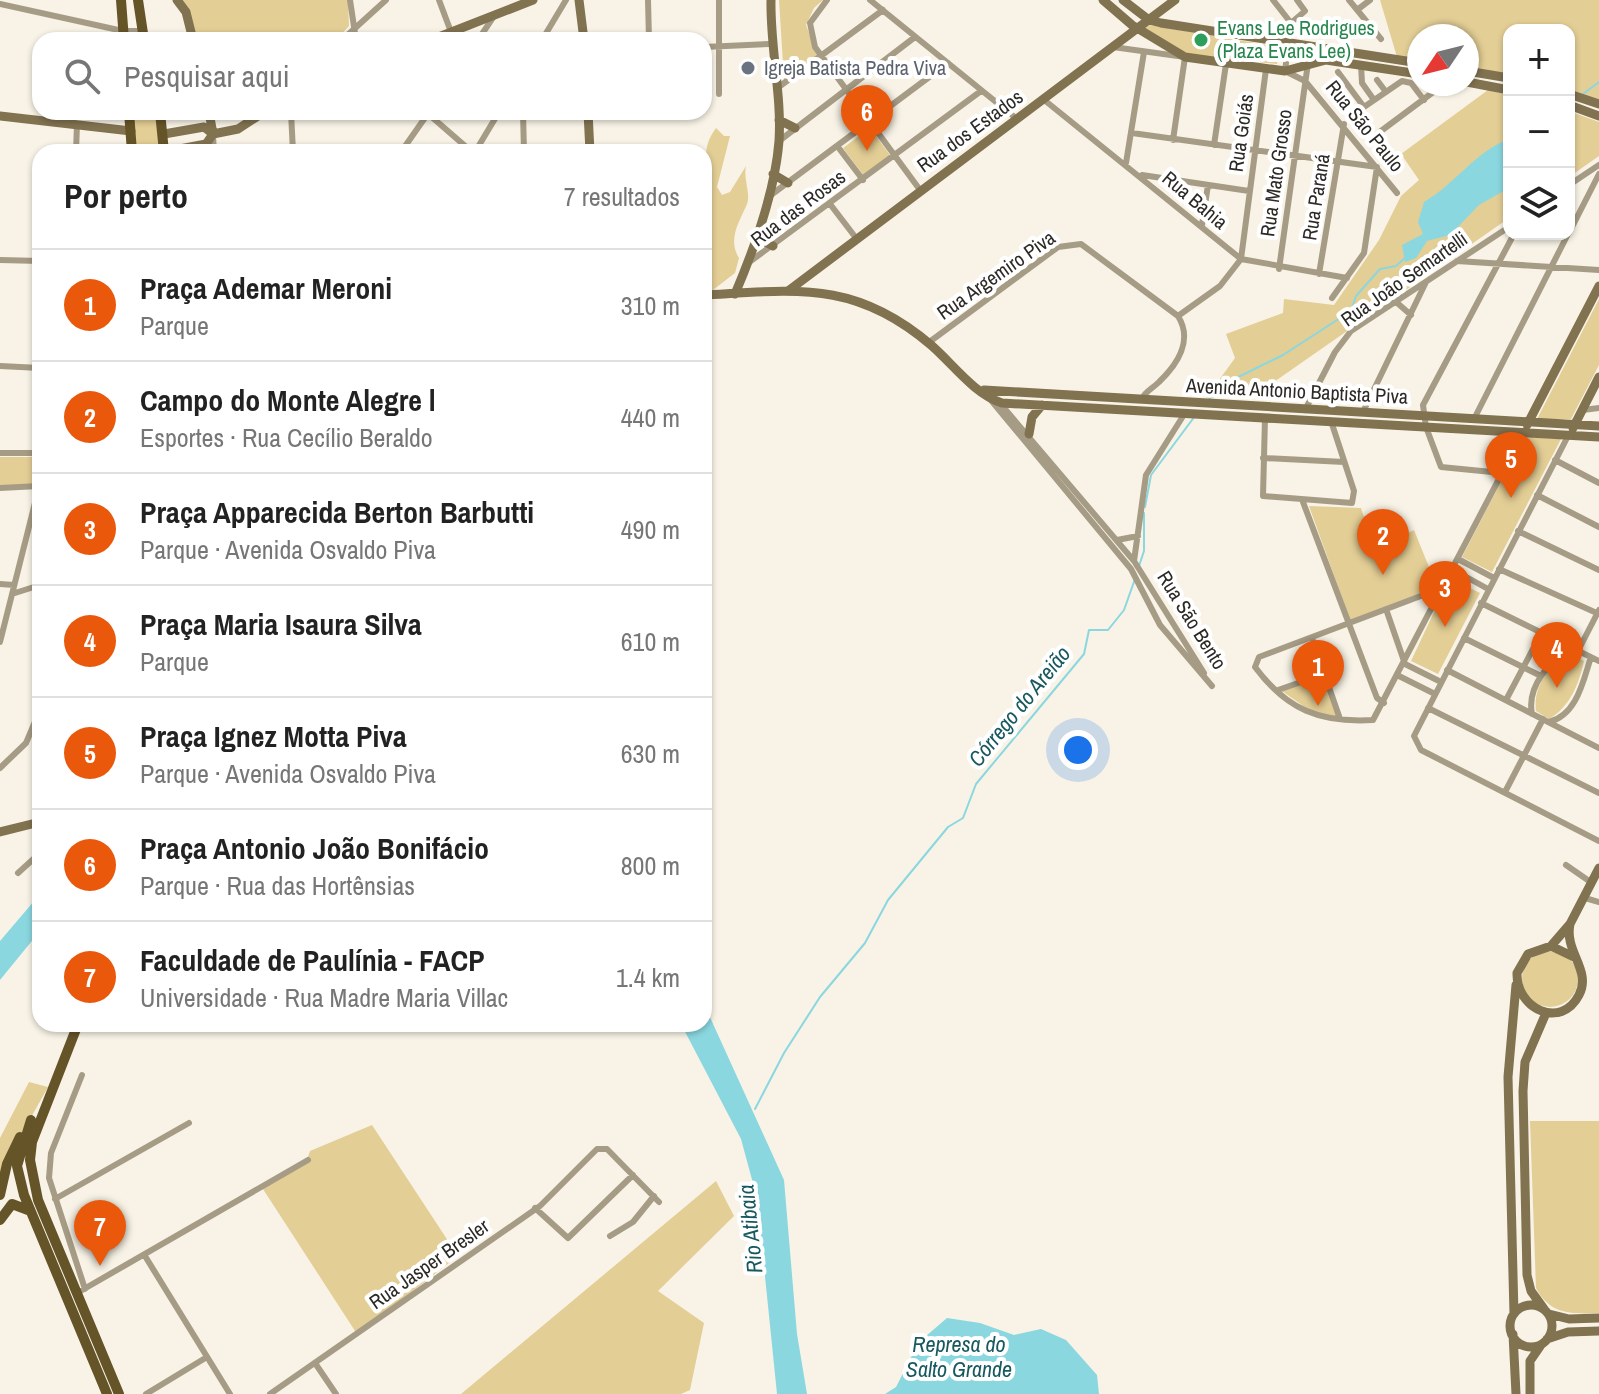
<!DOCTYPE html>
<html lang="pt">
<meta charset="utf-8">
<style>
:root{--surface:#fff;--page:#f2f2f2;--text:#222;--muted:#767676;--line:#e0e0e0;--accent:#ea580c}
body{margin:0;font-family:"Archivo Narrow",sans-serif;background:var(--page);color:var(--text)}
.controls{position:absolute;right:24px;top:24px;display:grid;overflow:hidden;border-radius:16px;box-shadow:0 2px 6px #0004}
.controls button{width:72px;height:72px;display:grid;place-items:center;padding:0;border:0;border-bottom:2px solid var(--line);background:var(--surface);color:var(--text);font:40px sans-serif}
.compass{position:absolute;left:1407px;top:24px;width:72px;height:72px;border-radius:50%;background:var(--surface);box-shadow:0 2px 6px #0004;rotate:235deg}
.you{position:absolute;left:1078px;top:750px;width:28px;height:28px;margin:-20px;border:6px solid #fff;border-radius:50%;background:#1a73e8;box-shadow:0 0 0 12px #1a73e833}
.badge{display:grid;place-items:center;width:52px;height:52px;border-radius:50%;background:var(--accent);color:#fff;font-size:26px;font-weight:700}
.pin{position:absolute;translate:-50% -66px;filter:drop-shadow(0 2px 4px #0008)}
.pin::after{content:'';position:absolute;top:42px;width:28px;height:24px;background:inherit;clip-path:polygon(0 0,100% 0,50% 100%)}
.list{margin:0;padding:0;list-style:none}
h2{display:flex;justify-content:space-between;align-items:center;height:104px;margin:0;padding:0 32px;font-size:34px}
h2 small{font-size:26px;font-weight:400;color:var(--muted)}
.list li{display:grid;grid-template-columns:52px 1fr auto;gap:24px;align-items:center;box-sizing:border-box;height:112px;padding:0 32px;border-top:2px solid var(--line)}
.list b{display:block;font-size:30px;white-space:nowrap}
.list p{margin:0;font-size:26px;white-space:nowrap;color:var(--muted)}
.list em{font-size:26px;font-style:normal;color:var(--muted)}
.icon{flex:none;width:44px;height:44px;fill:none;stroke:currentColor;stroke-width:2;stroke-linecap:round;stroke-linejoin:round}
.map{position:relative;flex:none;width:1599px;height:1394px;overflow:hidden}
.search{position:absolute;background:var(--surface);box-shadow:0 2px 6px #0004;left:32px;top:32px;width:680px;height:88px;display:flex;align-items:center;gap:20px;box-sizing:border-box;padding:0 28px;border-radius:24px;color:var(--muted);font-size:30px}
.panel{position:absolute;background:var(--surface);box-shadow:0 2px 6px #0004;left:32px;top:144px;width:680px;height:888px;border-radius:24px}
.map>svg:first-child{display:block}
.green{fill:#e3ce95}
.water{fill:#8ad7e0}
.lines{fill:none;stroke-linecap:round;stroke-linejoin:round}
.stream{stroke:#8ad7e0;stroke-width:2}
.street{stroke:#a69c85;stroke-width:6}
.secondary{stroke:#817250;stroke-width:9}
.primary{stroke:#665429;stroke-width:10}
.leisure-dot{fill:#2e9e5b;stroke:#fff;stroke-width:3}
.worship-dot{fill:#6b7280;stroke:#fff;stroke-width:3}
.labels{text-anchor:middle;stroke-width:8;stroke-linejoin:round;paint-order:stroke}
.leisure-label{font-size:20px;fill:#27864d;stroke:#fff;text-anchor:start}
.worship-label{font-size:20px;fill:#5b616d;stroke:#fff;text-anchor:start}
.street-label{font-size:20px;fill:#2c2a26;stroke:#fff}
.water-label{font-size:22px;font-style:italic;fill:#17595f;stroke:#fff}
</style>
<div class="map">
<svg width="1599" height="1394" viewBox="0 0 1599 1394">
<rect width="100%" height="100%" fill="#f8f3e6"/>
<path class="green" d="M177,0H348L349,26L336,40H194Z
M779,0H823L814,8L806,25L818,56L784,80Z
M1380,0H1599V100L1569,90V30H1509V76L1467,67V36H1419V60L1397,57Z
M1149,25L1280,47L1277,64L1187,55L1144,28Z
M1488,90L1509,95V218L1251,398H1206L1235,358L1226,334L1283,313L1284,299L1334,305L1379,240L1401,196L1419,180L1401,154Z
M1569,111L1599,122V156L1569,177Z
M129,112H160L164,152H132Z
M716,128L724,136H730L717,187L722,195L730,192L746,166C743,178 751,194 747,204C740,221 727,239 739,258L735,273L713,290L704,289V271L710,263L704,245V170L711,169C702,156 707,140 716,128Z
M870,128L890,155L863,175L843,148Z
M1599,299V365L1571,419H1537Z
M1524,437L1561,439L1492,572L1462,557Z
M0,457H40L37,484L0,486Z
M1309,506L1361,508L1374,548L1414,530L1437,587L1350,620Z
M1450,578L1480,593L1438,674L1411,661Z
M1567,653L1584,661C1579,684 1570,707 1549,719L1536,711C1533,686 1548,669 1567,653Z
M1323,676L1337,717H1319L1282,691Z
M1522 979a28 28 0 1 1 56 0a28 28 0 1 1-56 0Z
M29,1082L48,1087L20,1137L0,1184V1138Z
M1530,1121H1599V1313C1572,1314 1550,1315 1536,1288Z
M372,1125L458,1256L357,1334L261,1186L307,1160L310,1151Z
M716,1181L734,1216L658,1291L704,1323L690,1390L681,1394H461Z"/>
<path class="water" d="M1509,139V188L1479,205L1450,235L1427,241L1416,258L1405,262L1402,245L1423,234L1418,222L1424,202C1454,185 1476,151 1509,139Z
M40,894V931L0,980V941Z
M704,1004L784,1180L797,1334L807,1394H777L757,1198L741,1139L681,1024H704Z
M947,1318L980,1323L1014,1335L1041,1329L1066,1340L1097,1375L1099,1394H885L896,1387L919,1342Z"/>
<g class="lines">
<path class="stream" d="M1583,94L1599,82
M1209,399L1226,383L1283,355L1351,311L1356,296L1380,269L1396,266L1405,258
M1145,507L1151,475L1195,416
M1139,566L1144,551V513
M755,1109L784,1053L820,997L865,943L888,900L948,827L963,818L976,784L1084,654L1089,630H1108L1124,610L1135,579"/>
<path class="street" d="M350,0L356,40
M439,0L451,32
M648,0L649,40
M719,0V94
M827,0L810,23L815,47L920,190
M870,0L1017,119
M1273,0L1291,23L1285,71L1305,81L1397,193
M1349,0L1381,39
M0,4L123,31H142
M1357,10L1370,0
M1291,23L1305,11L1297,0
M457,31L470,40
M342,40L386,0
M478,40L494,16
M542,40L566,0
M704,47L770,44
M1113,47L1185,57L1173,140
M1361,65L1362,83L1374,100
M1338,72L1364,107L1402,81L1411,83L1424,100
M1377,80L1386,92
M776,89L883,10
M1043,99L1241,259L1347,278
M291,112L293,152
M426,112L472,152
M523,112L524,152
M1132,133L1377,167L1364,253L1332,298
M1377,134L1440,87
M213,136L214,152
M779,141L915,37
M1214,145L1226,64
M838,147L863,180
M76,152L77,124
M401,152L429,112
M475,152L499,112
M1126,163L1144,52
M1142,175L1249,191
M1569,185L1599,165
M771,195L948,63
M830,204L856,238
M1202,225L1208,185
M1569,233L1599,174
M0,260L40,261
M1457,261L1599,270
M748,263L981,91
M1279,269L1308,63L1306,46
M1319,274L1344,124
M1395,301L1411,315
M1178,316L1220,286L1241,259L1266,69
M928,343L1058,247L1081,244L1178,316C1193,340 1178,364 1159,382C1152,389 1145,391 1141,400
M0,366L40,368
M990,399L1131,569L1160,625L1212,686
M999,402L1134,561L1204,673
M1305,410L1335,352L1351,331L1509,227
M1583,410L1599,408
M1363,412L1426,282
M1265,418L1263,496L1352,503L1354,491L1331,421
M1474,419L1568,234
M1569,434L1414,736L1421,750L1599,841
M0,453H40
M1263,458L1344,462
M1555,460L1599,483
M1502,473L1441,467L1426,427L1423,405L1514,234
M0,488L39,486
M1537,495L1599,527
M1303,502L1377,698L1384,703
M1518,531L1599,570
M1117,540L1138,536
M1458,559L1494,578
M1134,561L1146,475L1185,413
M1452,569L1488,589
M1499,569L1599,614
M0,584L14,585
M1442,588L1259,657L1255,667C1287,710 1320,723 1373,720L1524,431
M12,594L40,585
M1481,603L1599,661
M1386,609L1405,664
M1312,638L1340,719
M1464,638L1541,676
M0,642L40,483
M1579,649L1599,610
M1405,664L1441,682
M1447,670L1599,748
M1399,676L1435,694
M1278,690L1324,674
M1506,700L1543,630
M1428,708L1599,793
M1532,714C1526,685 1551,662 1571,645
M1549,722C1577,715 1583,681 1591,657
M0,768L26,743L40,710
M1505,792L1543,719
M1566,865L1592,883
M18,873L40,853
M1585,898L1599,902
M82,1075L51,1153L49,1178L85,1289
M55,1199L189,1123
M535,1208L568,1238L633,1175
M610,1236L633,1222L654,1196
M145,1256L230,1394
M77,1293L308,1160
M315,1363L336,1394
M146,1394L207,1357
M270,1394L540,1206L597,1149H607L659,1202"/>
<path class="secondary" d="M177,0L186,12L193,40
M579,0L584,40
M1103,0L1132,25L1185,57L1285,71L1326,60L1419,74
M1123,0L1149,20L1161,23L1419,63
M431,40L533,0
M1467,71L1509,78
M1467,82L1509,90
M1569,94L1599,104
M1569,105L1599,116
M209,112L213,134
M588,112L590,152
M0,116L131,131
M779,120L795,128
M164,134L204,127L213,134
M164,152L206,144L213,134L238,129L264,112
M773,174L788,183
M756,237L773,246
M788,291L1175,0
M735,294C755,247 775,192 779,141C782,96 770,47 771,0
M704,295C797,290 855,280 931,345C953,364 974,394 1002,403L1599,437
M984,390L1599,426
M1527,425L1599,286
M1573,428L1599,377
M1029,434L1032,417L1042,405
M0,832L40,822
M1570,924C1564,952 1592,970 1579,995C1561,1030 1516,1009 1517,973L1528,954L1551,946L1576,958
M1551,946L1570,924L1599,868
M1510 1326a21 21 0 1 1 42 0a21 21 0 1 1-42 0Z
M1544,1309L1531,1291L1527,1275L1523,1091L1525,1062L1546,1013
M1514,1314L1508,1077L1516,985
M1549,1314L1569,1319L1599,1318
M1513,1334L1516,1394
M1547,1339L1568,1332L1599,1331
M1530,1394V1361L1541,1345"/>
<path class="primary" d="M121,0L124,40
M138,0L144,40
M129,112L132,152
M160,112L164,152
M78,1024L32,1142L30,1160L38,1200L119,1394
M31,1120L17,1166L24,1195L107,1394
M0,1195L7,1164L20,1137
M0,1220L12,1204L28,1210"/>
</g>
<circle class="leisure-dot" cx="1201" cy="40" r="8"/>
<circle class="worship-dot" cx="748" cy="68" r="8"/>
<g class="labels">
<g class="leisure-label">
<text x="1217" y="35">Evans Lee Rodrigues<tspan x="1217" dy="23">(Plaza Evans Lee)</tspan></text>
</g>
<g class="worship-label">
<text x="764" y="75">Igreja Batista Pedra Viva</text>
</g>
<g class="street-label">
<text transform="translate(1365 126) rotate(51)" y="7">Rua São Paulo</text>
<text transform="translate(970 131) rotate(-36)" y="7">Rua dos Estados</text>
<text transform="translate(1241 133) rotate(-82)" y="7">Rua Goiás</text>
<text transform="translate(1276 173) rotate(-82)" y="7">Rua Mato Grosso</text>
<text transform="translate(1316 197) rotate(-81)" y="7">Rua Paraná</text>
<text transform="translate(1195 200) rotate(40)" y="7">Rua Bahia</text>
<text transform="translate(798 208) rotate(-37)" y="7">Rua das Rosas</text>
<text transform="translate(996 275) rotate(-35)" y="7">Rua Argemiro Piva</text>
<text transform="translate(1404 279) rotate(-35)" y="7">Rua João Semartelli</text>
<text transform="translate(1297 391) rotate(3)" y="7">Avenida Antonio Baptista Piva</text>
<text transform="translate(1192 620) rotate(58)" y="7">Rua São Bento</text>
<text transform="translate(429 1264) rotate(-35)" y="7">Rua Jasper Bresler</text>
</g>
<g class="water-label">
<text transform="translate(1019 706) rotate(-51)" y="8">Córrego do Areião</text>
<text transform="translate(750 1229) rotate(-96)" y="8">Rio Atibaia</text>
<text x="959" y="1352">Represa do<tspan x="959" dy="25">Salto Grande</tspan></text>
</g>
</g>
</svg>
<div class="controls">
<button>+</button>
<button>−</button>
<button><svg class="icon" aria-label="layers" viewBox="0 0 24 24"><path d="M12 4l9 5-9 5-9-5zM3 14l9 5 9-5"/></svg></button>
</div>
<svg class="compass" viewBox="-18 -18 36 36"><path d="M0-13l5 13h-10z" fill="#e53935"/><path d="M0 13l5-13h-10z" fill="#767676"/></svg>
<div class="you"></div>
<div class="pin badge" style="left:1318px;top:706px">1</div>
<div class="pin badge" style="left:1383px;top:575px">2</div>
<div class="pin badge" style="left:1445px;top:627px">3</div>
<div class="pin badge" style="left:1557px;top:688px">4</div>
<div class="pin badge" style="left:1511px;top:498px">5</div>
<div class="pin badge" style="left:867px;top:151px">6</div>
<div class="pin badge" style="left:100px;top:1266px">7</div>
<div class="search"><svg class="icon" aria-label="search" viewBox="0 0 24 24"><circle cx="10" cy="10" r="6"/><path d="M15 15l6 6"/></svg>Pesquisar aqui</div>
<section class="panel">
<h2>Por perto<small>7 resultados</small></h2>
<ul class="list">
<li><span class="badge">1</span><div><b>Praça Ademar Meroni</b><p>Parque</p></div><em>310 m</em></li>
<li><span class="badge">2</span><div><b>Campo do Monte Alegre l</b><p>Esportes · Rua Cecílio Beraldo</p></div><em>440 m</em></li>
<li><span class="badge">3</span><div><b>Praça Apparecida Berton Barbutti</b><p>Parque · Avenida Osvaldo Piva</p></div><em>490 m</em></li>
<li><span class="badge">4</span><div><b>Praça Maria Isaura Silva</b><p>Parque</p></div><em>610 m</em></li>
<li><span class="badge">5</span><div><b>Praça Ignez Motta Piva</b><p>Parque · Avenida Osvaldo Piva</p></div><em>630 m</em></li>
<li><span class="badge">6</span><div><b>Praça Antonio João Bonifácio</b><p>Parque · Rua das Hortênsias</p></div><em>800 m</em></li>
<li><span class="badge">7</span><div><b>Faculdade de Paulínia - FACP</b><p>Universidade · Rua Madre Maria Villac</p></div><em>1.4 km</em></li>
</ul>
</section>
</div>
